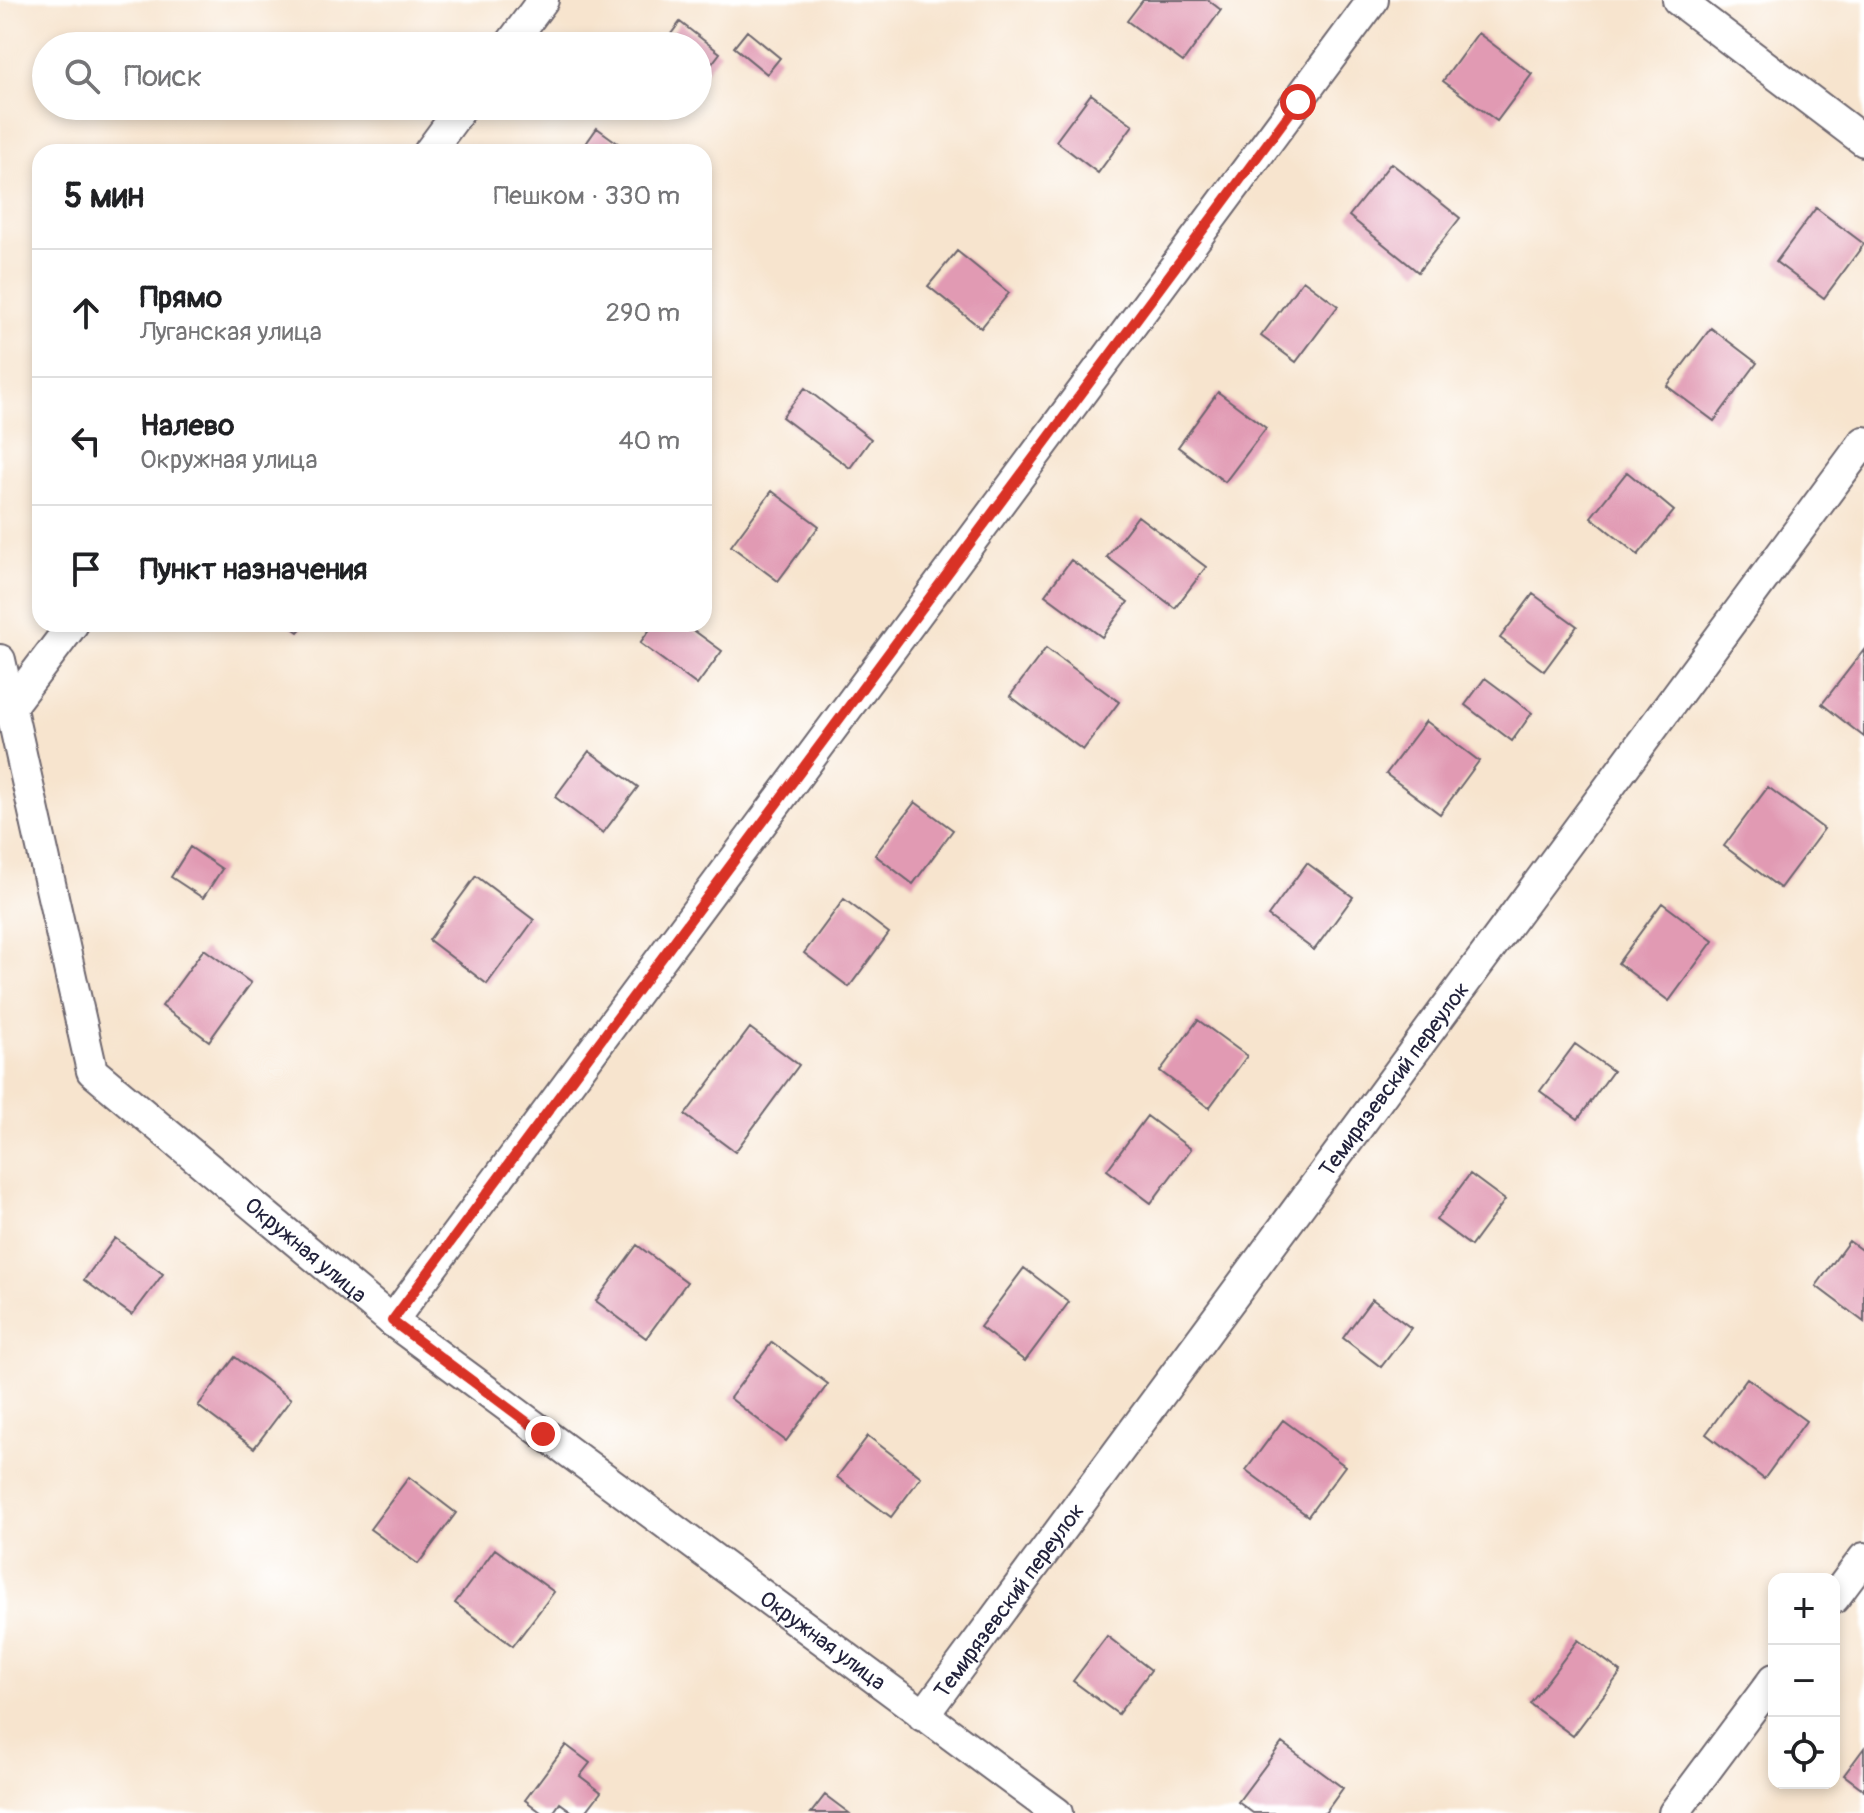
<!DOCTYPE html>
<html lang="ru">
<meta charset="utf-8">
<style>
:root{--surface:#fff;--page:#f6f6f6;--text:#202124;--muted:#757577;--line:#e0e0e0}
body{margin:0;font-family:Pangolin,sans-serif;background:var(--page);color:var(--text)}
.controls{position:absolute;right:24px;bottom:24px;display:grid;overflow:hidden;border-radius:16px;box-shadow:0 4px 12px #0003}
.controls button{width:72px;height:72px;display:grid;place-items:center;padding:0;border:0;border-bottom:2px solid var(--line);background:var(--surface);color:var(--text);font:40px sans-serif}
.stop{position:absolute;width:24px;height:24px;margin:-18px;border:6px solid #d93025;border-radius:50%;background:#fff}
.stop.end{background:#d93025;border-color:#fff;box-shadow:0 2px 8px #0008}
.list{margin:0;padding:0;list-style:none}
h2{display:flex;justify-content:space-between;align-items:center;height:104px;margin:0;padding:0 32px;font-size:34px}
h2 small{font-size:26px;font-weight:400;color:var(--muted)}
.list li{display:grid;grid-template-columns:52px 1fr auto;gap:24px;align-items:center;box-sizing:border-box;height:128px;padding:0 32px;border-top:2px solid var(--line)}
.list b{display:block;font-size:30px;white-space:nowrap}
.list p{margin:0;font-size:26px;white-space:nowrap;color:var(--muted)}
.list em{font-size:26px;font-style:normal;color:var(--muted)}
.icon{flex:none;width:44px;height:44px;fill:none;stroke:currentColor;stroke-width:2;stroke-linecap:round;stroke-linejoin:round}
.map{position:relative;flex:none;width:1864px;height:1813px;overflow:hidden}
.search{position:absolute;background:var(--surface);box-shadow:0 4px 12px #0003;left:32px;top:32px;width:680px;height:88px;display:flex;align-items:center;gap:20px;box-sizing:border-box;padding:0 28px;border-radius:44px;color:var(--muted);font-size:30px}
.panel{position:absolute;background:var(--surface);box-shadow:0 4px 12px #0003;left:32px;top:144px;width:680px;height:488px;border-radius:24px}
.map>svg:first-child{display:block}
.building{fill:#e19ab3}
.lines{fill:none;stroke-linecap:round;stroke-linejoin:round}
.minor-casing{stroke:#6d666e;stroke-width:34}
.minor{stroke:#fff;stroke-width:30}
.route{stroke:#d93025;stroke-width:10}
.labels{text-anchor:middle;stroke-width:6;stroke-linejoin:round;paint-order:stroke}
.street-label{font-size:22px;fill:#22223b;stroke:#fff}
</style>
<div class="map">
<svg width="1864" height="1813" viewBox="0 0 1864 1813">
<rect width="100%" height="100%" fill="#fff"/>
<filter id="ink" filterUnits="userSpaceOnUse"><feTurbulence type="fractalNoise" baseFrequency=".0125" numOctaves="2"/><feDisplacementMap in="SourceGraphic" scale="16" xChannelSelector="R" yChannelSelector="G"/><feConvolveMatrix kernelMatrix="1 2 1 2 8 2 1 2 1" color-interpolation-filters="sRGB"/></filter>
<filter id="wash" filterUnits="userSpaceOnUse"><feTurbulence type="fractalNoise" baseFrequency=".006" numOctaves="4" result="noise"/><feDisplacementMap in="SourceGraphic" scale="32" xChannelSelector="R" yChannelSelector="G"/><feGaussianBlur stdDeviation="1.8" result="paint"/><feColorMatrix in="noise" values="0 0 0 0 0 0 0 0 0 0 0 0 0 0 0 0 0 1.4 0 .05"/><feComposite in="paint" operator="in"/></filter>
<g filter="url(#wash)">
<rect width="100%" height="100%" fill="#f7e4ce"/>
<g id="blocks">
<path class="building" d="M1143,0H1208L1221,10L1183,62L1127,21Z
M680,22L720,53L698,82V46H662Z
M747,31L780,58L767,74L734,47Z
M1478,33L1532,74L1497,121L1443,81Z
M1091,94L1133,125L1098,173L1056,141Z
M597,128L630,152H580Z
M1391,163L1460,218L1418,272L1349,216Z
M1816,208L1864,244L1824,298L1776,262Z
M957,251L1009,293L981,328L928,286Z
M1303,280L1338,306L1296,362L1261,336Z
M1711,328L1757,363L1714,421L1667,386Z
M805,388L871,439L850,468L782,417Z
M1218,392L1266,428L1225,482L1178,447Z
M1627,472L1674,511L1638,555L1591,517Z
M772,491L819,526L778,581L731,546Z
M1138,516L1206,567L1175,608L1107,557Z
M1071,560L1128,602L1102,637L1045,595Z
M1533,594L1577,626L1544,671L1500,638Z
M287,624H305L298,632Z
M654,624H685L722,651L697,685L640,643Z
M1046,648L1119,702L1083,750L1010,696Z
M1864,650V737L1822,704Z
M1485,678L1532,713L1512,741L1465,705Z
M1426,721L1479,761L1440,814L1386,774Z
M589,751L638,787L603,833L555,797Z
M1768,787L1824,829L1780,888L1724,846Z
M915,802L953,830L913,884L875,855Z
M190,847L222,869L203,898L171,877Z
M1307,863L1353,897L1314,950L1268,916Z
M476,876L534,920L487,984L429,940Z
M844,899L889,933L849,987L804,953Z
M1662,903L1713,941L1669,1001L1618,963Z
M204,949L251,983L209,1041L162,1006Z
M1198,1020L1247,1056L1209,1108L1160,1071Z
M750,1028L799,1065L735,1152L685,1115Z
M1575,1044L1613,1071L1578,1119L1540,1091Z
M1147,1116L1191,1149L1151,1203L1107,1170Z
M1470,1174L1505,1200L1471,1246L1436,1220Z
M115,1238L163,1274L132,1315L84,1280Z
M1849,1241L1864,1252V1322L1816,1286Z
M637,1245L687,1282L646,1338L596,1301Z
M1024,1268L1069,1302L1025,1361L980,1327Z
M1372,1299L1411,1328L1381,1367L1343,1338Z
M772,1342L828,1384L786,1441L730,1398Z
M235,1357L291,1399L254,1448L198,1406Z
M1747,1378L1806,1421L1764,1479L1706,1434Z
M1283,1420L1345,1466L1308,1516L1246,1470Z
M868,1436L921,1477L891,1517L837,1477Z
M409,1477L456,1513L418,1564L370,1529Z
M495,1549L554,1592L513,1646L455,1603Z
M1107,1636L1151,1670L1118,1714L1073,1681Z
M1578,1640L1621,1672L1573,1736L1530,1704Z
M1282,1743L1343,1788L1325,1813H1253L1238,1802Z
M566,1745L590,1763L580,1776L601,1792L585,1813H574L560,1803L553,1813H542L525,1800Z
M1864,1748V1790L1844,1775Z
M825,1795L849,1813H811Z"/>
</g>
</g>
<g filter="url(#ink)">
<use href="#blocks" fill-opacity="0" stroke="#6d666e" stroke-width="2"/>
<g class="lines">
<defs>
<g id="minor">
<path d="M1678,0L1864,141"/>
<path d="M509,46L543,0"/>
<path d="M429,152L463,106"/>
<path id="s1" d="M0,660L92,1071L392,1321L1057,1813"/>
<path d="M10,707L73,624"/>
<path d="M392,1321L1373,0"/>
<path d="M1834,1598L1864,1558"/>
<path id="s2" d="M923,1716L1864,442"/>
<path d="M1674,1813L1774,1679"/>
</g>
</defs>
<use href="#minor" class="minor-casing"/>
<use href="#minor" class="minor"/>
</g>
</g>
<g class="lines" filter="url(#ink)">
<path class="route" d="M543,1434L392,1321L1298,102"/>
</g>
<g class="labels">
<g class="street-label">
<text dy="8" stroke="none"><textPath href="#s2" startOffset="792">Темирязевский переулок</textPath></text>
<text dy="8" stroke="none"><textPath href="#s1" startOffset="700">Окружная улица</textPath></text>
<text dy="8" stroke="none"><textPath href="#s2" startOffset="144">Темирязевский переулок</textPath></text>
<text dy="8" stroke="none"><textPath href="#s1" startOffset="1348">Окружная улица</textPath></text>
</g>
</g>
</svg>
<div class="controls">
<button>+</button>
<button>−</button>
<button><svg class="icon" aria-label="locate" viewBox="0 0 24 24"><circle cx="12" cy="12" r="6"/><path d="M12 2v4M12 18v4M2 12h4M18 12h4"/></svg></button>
</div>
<div class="stop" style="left:1298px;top:102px"></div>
<div class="stop end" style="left:543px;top:1434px"></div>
<div class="search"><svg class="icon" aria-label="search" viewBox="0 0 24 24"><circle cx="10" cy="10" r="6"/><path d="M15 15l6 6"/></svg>Поиск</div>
<section class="panel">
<h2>5 мин<small>Пешком · 330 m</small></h2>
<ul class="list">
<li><svg class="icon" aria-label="ahead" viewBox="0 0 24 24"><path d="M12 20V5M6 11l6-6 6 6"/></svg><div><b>Прямо</b><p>Луганская улица</p></div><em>290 m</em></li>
<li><svg class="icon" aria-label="left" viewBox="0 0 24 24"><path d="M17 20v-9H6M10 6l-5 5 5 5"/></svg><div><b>Налево</b><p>Окружная улица</p></div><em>40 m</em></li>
<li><svg class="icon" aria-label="arrive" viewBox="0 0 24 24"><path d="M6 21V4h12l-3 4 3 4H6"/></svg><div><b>Пункт назначения</b></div></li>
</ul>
</section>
</div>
